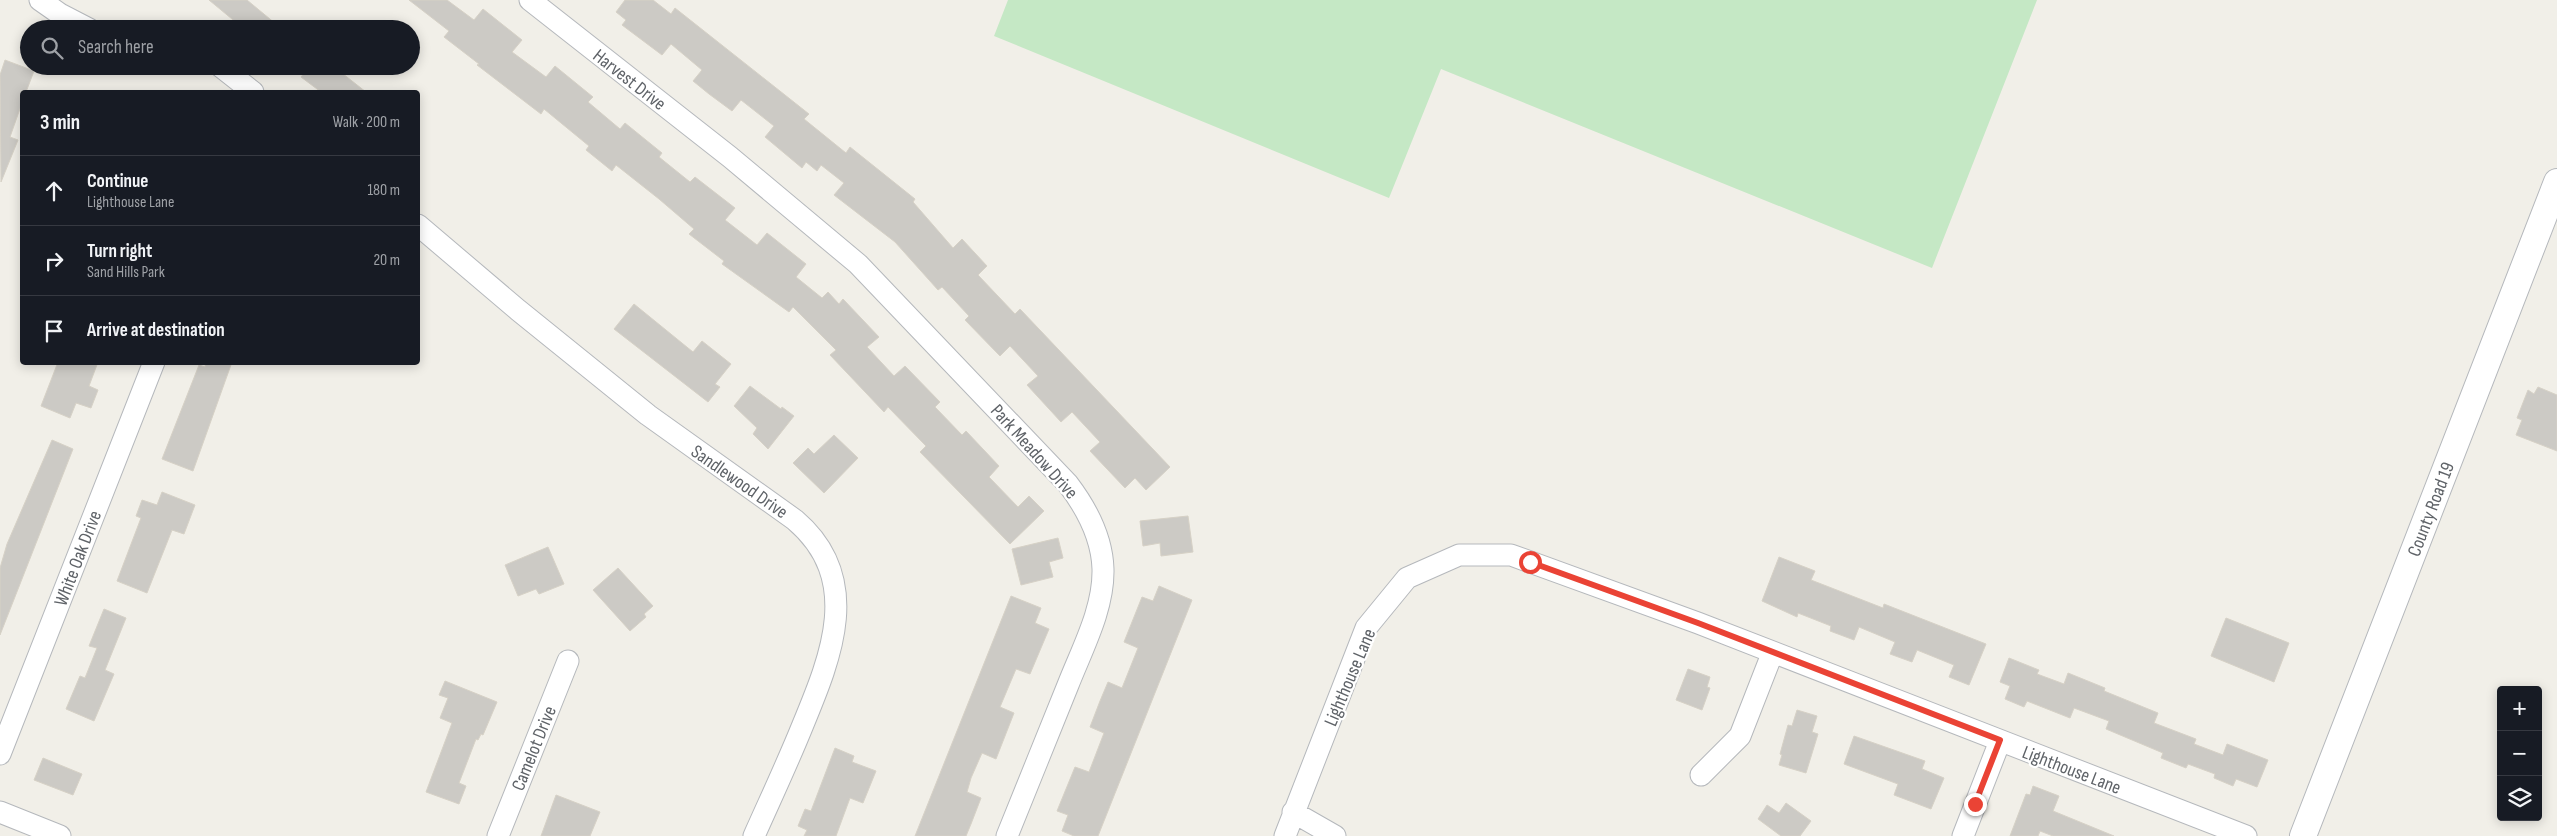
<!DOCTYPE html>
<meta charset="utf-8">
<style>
:root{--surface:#171b24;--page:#242831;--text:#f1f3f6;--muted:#9ea1a6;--line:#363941}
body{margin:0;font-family:"Sofia Sans Condensed",sans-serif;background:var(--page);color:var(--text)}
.controls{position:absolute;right:15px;bottom:15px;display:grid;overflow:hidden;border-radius:5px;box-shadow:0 2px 12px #0003}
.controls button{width:45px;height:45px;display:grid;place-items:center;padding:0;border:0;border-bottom:1px solid var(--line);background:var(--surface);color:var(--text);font:25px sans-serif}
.stop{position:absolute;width:15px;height:15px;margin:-11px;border:4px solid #ea4335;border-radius:50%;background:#fff}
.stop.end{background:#ea4335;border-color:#fff;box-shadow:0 1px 5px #0008}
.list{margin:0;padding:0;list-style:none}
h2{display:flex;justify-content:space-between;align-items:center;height:65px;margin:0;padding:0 20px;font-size:21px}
h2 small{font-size:16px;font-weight:400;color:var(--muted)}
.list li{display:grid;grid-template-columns:32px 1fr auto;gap:15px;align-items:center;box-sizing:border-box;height:70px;padding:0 20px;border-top:1px solid var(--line)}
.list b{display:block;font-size:19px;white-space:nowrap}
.list p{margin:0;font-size:16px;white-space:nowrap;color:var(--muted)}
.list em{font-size:16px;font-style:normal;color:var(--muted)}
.icon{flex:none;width:28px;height:28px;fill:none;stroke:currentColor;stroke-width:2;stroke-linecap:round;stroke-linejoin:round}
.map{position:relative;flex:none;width:2557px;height:836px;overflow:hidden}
.search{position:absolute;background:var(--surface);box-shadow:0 2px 12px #0003;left:20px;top:20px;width:400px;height:55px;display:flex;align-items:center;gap:12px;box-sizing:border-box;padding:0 18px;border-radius:28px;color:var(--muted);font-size:19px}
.panel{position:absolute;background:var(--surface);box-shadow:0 2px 12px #0003;left:20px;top:90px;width:400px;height:275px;border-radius:5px}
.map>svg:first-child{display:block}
.green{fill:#c5e8c5}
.building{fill:#cccac5;stroke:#d6d1c6}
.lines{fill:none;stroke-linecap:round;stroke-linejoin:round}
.minor-casing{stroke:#b5b8bc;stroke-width:23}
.tertiary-casing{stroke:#b5b8bc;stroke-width:28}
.minor{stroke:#fff;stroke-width:21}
.tertiary{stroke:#fff;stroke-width:26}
.route{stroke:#ea4335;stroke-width:6}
.labels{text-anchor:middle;stroke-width:4.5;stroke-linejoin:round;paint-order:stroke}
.street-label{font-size:19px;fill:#5f6368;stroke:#fff}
</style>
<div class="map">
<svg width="2557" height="836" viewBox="0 0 2557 836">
<rect width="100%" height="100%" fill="#f1efe8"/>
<path class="green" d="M1008,0H2037L1932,268L1441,69L1389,198L994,36Z"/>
<path class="building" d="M209,0H247L282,29H244Z
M409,0H447L474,20L483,9L522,40L512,52L546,77L555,66L593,97L588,102L620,129L625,123L662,153L659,157L690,182L695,177L735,208L725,220L757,245L767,233L806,264L796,277L822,298L828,292L839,304L843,299L879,337L867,347L894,376L905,366L940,402L935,407L962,435L966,431L999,466L989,477L1018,507L1029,496L1044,511L1010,544L920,452L926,446L888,407L884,412L830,355L836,350L793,307L789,312L722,264L724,261L689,234L694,229L659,199L616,165L612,171L586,150L589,146L544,109L541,114L477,65L479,64L444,37L449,31Z
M625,0H653L671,14L675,8L809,114L804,119L846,153L850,147L915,199L913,202L953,248L962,239L987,266L978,275L1015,314L1020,309L1170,467L1146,490L1135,478L1125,488L1090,451L1100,442L1072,412L1061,422L1027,385L1038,376L1010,346L1000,356L965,320L969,316L942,287L938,290L895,242L834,195L844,183L821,165L817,171L806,162L802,168L765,137L774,126L741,100L732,111L709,94L693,81L702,70L671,44L662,55L622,25L626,20L616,12Z
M5,60L34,71L26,92H22V103L10,137L18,140L1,182L0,75Z
M310,66H333L366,92H321L301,77Z
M634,304L693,352L702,341L731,364L715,384L720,387L708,402L614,329Z
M58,362H98L89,386L98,390L91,408L76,403L70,418L41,406Z
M206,362H232L193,471L162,459L199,365L205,367Z
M750,386L781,409L782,407L794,416L768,449L753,434L757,428L734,406Z
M2538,387L2557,395V451L2516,435L2522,420L2517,418L2528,390L2534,394Z
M834,435L858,458L824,493L793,463L808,448L814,454Z
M52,440L73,449L0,635V568L7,544Z
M162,492L195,505L184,534L172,530L147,593L117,581L141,518L136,516L142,500L157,505Z
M1188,516L1193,552L1161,556L1160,543L1143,546L1140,521Z
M1058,538L1063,558L1049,562L1053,577L1021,585L1012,549Z
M548,547L564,584L539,594L536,589L518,596L505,565Z
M1779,557L1815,571L1811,580L1883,608L1884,604L1986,644L1969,685L1949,677L1954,665L1917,650L1912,662L1890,654L1895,642L1859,627L1854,640L1830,631L1831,626L1798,613L1797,617L1762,601Z
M618,568L653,606L644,614L646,617L630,631L593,590Z
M1159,586L1192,600L1098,836H1074L1062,831L1068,815L1057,811L1075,767L1089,772L1104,733L1090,727L1100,701L1108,682L1122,688L1138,648L1124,642L1142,597L1153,601Z
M1011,596L1041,608L1035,623L1049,629L1030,674L1016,669L1000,707L1014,713L996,759L982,753L971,778L967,792L981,798L971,824L966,836H915Z
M104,609L126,618L105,670L114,674L94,721L66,709L80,676L85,678L97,648L89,646Z
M2226,618L2289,643L2274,682L2211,656Z
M2009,658L2039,670L2037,674L2064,684L2068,673L2105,688L2104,691L2158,713L2154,723L2196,739L2194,744L2223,755L2227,744L2268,760L2257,787L2236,779L2233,786L2214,778L2215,774L2188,764L2186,768L2161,758L2163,753L2106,729L2109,721L2074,708L2070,718L2027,701L2024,707L2005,699L2010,686L2000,682Z
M1688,669L1710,677L1707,687L1710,688L1702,710L1676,700Z
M445,681L497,702L483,735L481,734L478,740L476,739L459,783L466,786L459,804L426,792L452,723L440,718L448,698L439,695Z
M1797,710L1817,716L1812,732L1818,734L1806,773L1779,765L1782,755L1780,754L1788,725L1792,726Z
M1854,736L1925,761L1922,769L1944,778L1931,809L1894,795L1898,784L1844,764Z
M835,748L854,756L852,762L876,771L863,803L850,798L836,836H804L807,830L798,826L805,809L811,811Z
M43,758L82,774L73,795L34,780Z
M2033,786L2059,796L2053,811L2114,836H2053L2040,831L2038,836H2010L2026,794L2030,795Z
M556,795L600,812L590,836H541Z
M1786,803L1811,821L1800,836H1781L1758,819L1767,805L1779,813Z"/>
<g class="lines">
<defs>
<path id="minor" d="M40,0L60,14L89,29
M530,0L730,157L858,264L1068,484C1087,509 1102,537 1103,569C1104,609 1082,649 1068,685C1048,735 1027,786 1007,836
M220,66L253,92
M418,225L518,310L648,415L795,520C864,579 831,657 802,727C787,764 770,800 754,836
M0,754L154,362
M1701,775L1740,736L1772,654
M0,812L60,836
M1293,812L1335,836
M498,836L568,661
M1285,836L1366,628L1407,578L1459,555H1511L1698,623L2246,836
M1963,836L2000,741"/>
<path id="tertiary" d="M2303,836L2557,182"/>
</defs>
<use href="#minor" class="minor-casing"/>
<use href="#tertiary" class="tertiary-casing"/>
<use href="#minor" class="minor"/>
<use href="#tertiary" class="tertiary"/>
</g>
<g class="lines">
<path class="route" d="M1530,562L1698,623L2000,740L1975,804"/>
</g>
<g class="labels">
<g class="street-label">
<text transform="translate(630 79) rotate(38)" y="7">Harvest Drive</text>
<text transform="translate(1035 451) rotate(48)" y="7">Park Meadow Drive</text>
<text transform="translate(740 481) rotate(35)" y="7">Sandlewood Drive</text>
<text transform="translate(2430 509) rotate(-69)" y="7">County Road 19</text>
<text transform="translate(77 558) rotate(-69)" y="7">White Oak Drive</text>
<text transform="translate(1349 677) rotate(-67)" y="7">Lighthouse Lane</text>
<text transform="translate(533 748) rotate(-68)" y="7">Camelot Drive</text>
<text transform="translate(2072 769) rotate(21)" y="7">Lighthouse Lane</text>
</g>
</g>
</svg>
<div class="controls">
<button>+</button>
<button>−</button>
<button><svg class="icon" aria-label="layers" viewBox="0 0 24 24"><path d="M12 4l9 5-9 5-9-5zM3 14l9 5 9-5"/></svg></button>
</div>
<div class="stop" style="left:1530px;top:562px"></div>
<div class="stop end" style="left:1975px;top:804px"></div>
<div class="search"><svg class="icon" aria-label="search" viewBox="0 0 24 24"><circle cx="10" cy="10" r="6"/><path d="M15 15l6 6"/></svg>Search here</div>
<section class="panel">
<h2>3 min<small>Walk · 200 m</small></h2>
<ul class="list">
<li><svg class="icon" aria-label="ahead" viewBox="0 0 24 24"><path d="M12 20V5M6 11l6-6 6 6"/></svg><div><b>Continue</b><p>Lighthouse Lane</p></div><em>180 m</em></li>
<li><svg class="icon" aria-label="right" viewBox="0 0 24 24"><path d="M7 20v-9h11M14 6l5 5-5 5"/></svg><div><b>Turn right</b><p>Sand Hills Park</p></div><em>20 m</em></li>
<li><svg class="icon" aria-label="arrive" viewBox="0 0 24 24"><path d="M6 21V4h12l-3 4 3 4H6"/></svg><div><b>Arrive at destination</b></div></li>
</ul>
</section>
</div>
